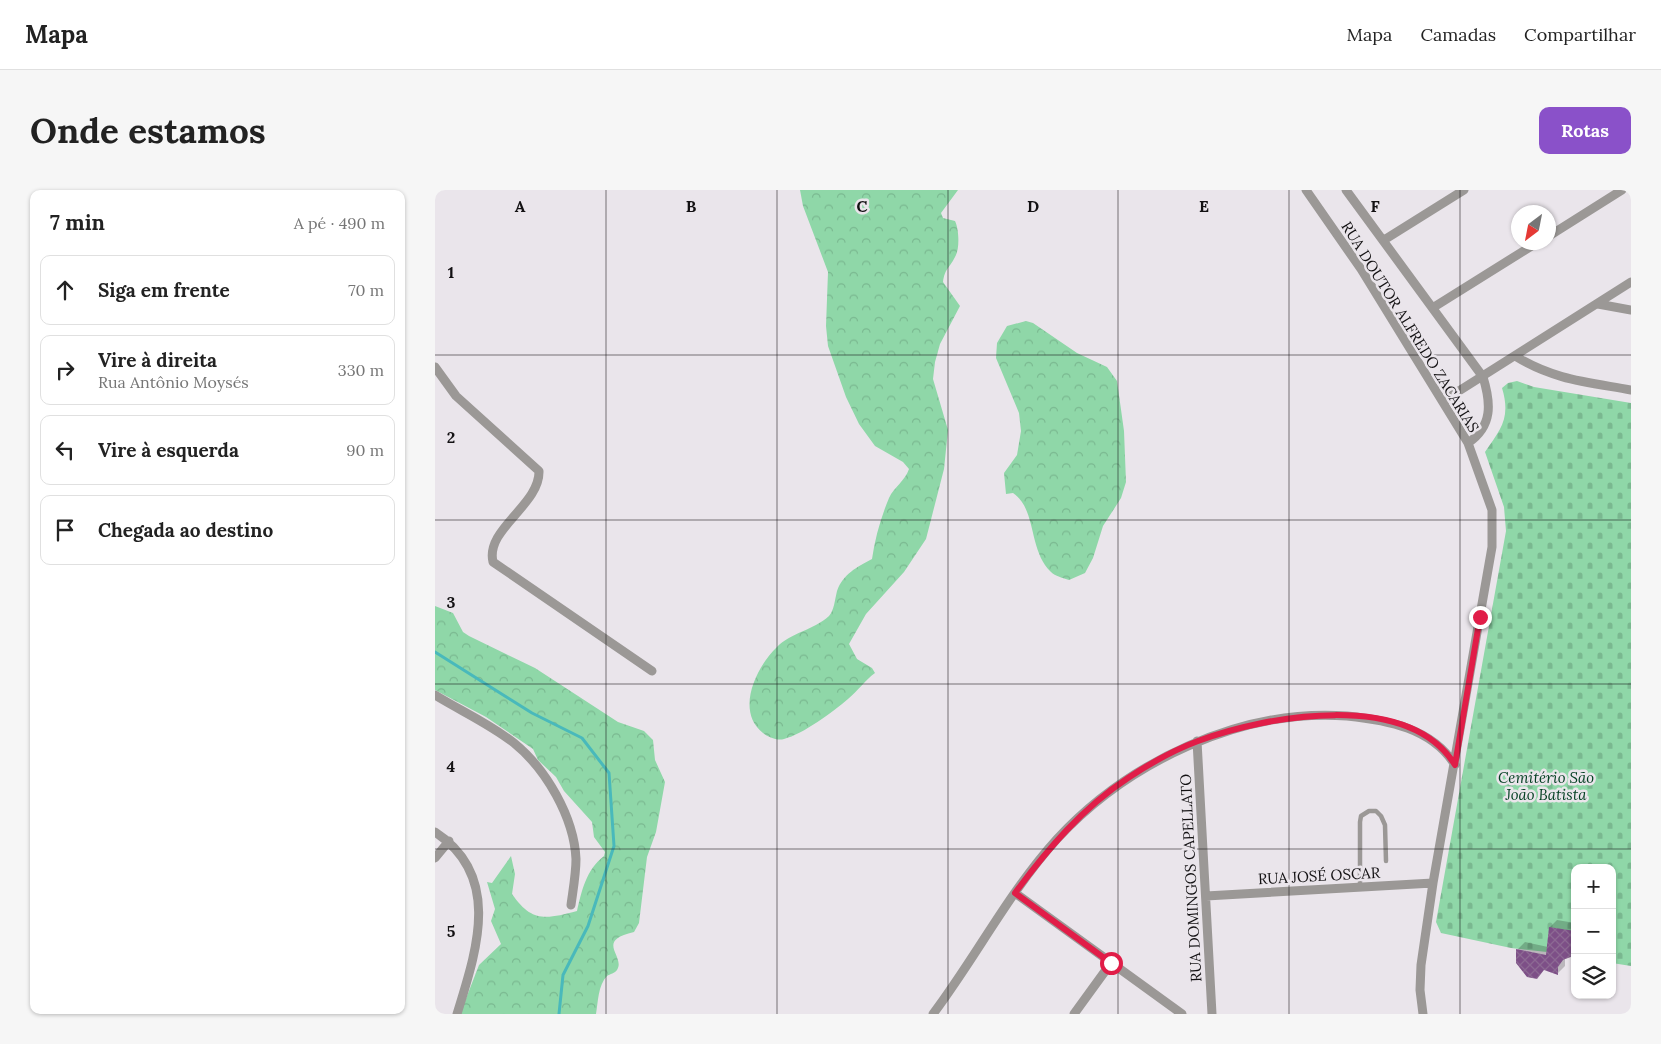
<!DOCTYPE html>
<html lang="pt">
<meta charset="utf-8">
<style>
:root{--surface:#fff;--page:#f6f6f6;--text:#222;--muted:#767676;--line:#e0e0e0;--accent:#8a51c9}
body{margin:0;font-family:Lora,serif;background:var(--page);color:var(--text)}
.controls{position:absolute;right:15px;bottom:15px;display:grid;overflow:hidden;border-radius:10px;box-shadow:0 1px 4px #0004}
.controls button{width:45px;height:45px;display:grid;place-items:center;padding:0;border:0;border-bottom:1px solid var(--line);background:var(--surface);color:var(--text);font:25px sans-serif}
.compass{position:absolute;left:1076px;top:15px;width:45px;height:45px;border-radius:50%;background:var(--surface);box-shadow:0 1px 4px #0004;rotate:212deg}
.stop{position:absolute;width:15px;height:15px;margin:-11px;border:4px solid #e11d48;border-radius:50%;background:#fff}
.stop.end{background:#e11d48;border-color:#fff;box-shadow:0 1px 5px #0008}
.list{margin:0;padding:0;list-style:none}
h2{display:flex;justify-content:space-between;align-items:center;height:65px;margin:0;padding:0 20px;font-size:21px}
h2 small{font-size:16px;font-weight:400;color:var(--muted)}
.list li{display:grid;grid-template-columns:32px 1fr auto;gap:15px;align-items:center;box-sizing:border-box;height:70px;margin:0 10px 10px;padding:0 10px;border:1px solid var(--line);border-radius:10px}
.list b{display:block;font-size:19px;white-space:nowrap}
.list p{margin:0;font-size:16px;white-space:nowrap;color:var(--muted)}
.list em{font-size:16px;font-style:normal;color:var(--muted)}
.icon{flex:none;width:28px;height:28px;fill:none;stroke:currentColor;stroke-width:2;stroke-linecap:round;stroke-linejoin:round}
.map{position:relative;flex:none;width:1196px;height:824px;overflow:hidden;border-radius:10px}
header{display:flex;align-items:center;gap:30px;box-sizing:border-box;height:70px;padding:0 25px;background:var(--surface);border-bottom:1px solid var(--line)}
header strong{font-size:24px}
nav{display:flex;gap:28px;margin-inline-start:auto;font-size:18px}
.intro{display:flex;align-items:center;justify-content:space-between;box-sizing:border-box;height:120px;padding:0 30px}
h1{margin:0;font-size:35px}
.button{padding:12px 22px;border-radius:10px;background:var(--accent);color:#fff;font-size:18px;font-weight:700}
main{display:flex;gap:30px;padding:0 30px}
aside{flex:1;background:var(--surface);border-radius:10px;box-shadow:0 1px 4px #0004}
.map>svg:first-child{display:block}
.forest{fill:url(#forest-crowns)}
.cemetery{fill:url(#cemetery-stones)}
.shadow{fill:#0003}
.lines{fill:none;stroke-linecap:round;stroke-linejoin:round}
.stream{stroke:#49b9bb;stroke-width:3}
.building{fill:url(#building-cross-hatch)}
.service{stroke:#9b9896;stroke-width:4.5}
.minor{stroke:#9b9896;stroke-width:9}
.route{stroke:#e11d48;stroke-width:6}
.grid{fill:none;stroke:#131113;stroke-width:1;stroke-opacity:0.55}
.labels{text-anchor:middle;stroke-width:5;stroke-linejoin:round;paint-order:stroke}
.street-label{font-size:15px;fill:#131113;stroke:#eae5eb}
.park-label{font-size:15px;font-style:italic;fill:#013e20;stroke:#eae5eb}
.grid-label{font-size:16px;text-anchor:middle;font-weight:bold;fill:#131113;stroke:#eae5eb;stroke-width:5;stroke-linejoin:round;paint-order:stroke}
</style>
<header>
<strong>Mapa</strong>
<nav><a>Mapa</a><a>Camadas</a><a>Compartilhar</a></nav>
</header>
<div class="intro"><h1>Onde estamos</h1><a class="button">Rotas</a></div>
<main>
<aside>
<h2>7 min<small>A pé · 490 m</small></h2>
<ul class="list">
<li><svg class="icon" aria-label="ahead" viewBox="0 0 24 24"><path d="M12 20V5M6 11l6-6 6 6"/></svg><div><b>Siga em frente</b></div><em>70 m</em></li>
<li><svg class="icon" aria-label="right" viewBox="0 0 24 24"><path d="M7 20v-9h11M14 6l5 5-5 5"/></svg><div><b>Vire à direita</b><p>Rua Antônio Moysés</p></div><em>330 m</em></li>
<li><svg class="icon" aria-label="left" viewBox="0 0 24 24"><path d="M17 20v-9H6M10 6l-5 5 5 5"/></svg><div><b>Vire à esquerda</b></div><em>90 m</em></li>
<li><svg class="icon" aria-label="arrive" viewBox="0 0 24 24"><path d="M6 21V4h12l-3 4 3 4H6"/></svg><div><b>Chegada ao destino</b></div></li>
</ul>
</aside>
<div class="map">
<svg width="1196" height="824" viewBox="0 0 1196 824">
<defs>
<pattern id="forest-crowns" width="20" height="18" patternUnits="userSpaceOnUse" patternTransform="scale(1.25)"><rect width="20" height="18" fill="#8fd7a8"/><path d="M2 6a3 3 0 1 1 6 0M12 15a3 3 0 1 1 6 0" fill="none" stroke="#7ab890"/></pattern>
<pattern id="cemetery-stones" width="16" height="16" patternUnits="userSpaceOnUse" patternTransform="scale(1.25)"><rect width="16" height="16" fill="#8fd7a8"/><path d="M2 7V4a2 2 0 0 1 4 0v3zM10 15v-3a2 2 0 0 1 4 0v3z" fill="#7ab890"/></pattern>
<pattern id="building-cross-hatch" width="8" height="8" patternUnits="userSpaceOnUse" patternTransform="scale(1.25)"><rect width="8" height="8" fill="#7d4f87"/><path d="M0 0l8 8M0 8l8-8" fill="none" stroke="#8c6993"/></pattern>
</defs>
<rect width="100%" height="100%" fill="#eae5eb"/>
<path class="forest" d="M365,0H523L506,23L508,28L520,31C524,39 525,59 520,67C514,79 510,78 508,92L525,116L505,154L500,172L498,189L513,240L509,279L491,349L469,382L431,424L414,454L422,469L437,478L440,483C430,490 423,501 413,509C398,522 368,544 349,549C342,551 333,547 328,543C300,521 321,477 342,457C355,443 379,440 394,426C399,421 400,409 402,401C408,384 422,377 437,369C440,348 446,327 454,308C459,297 470,291 474,279L468,272L440,256L424,234L411,207L393,156L391,136L393,82L368,16Z
M591,131L598,133L642,163L672,177L682,191L689,241L691,292L686,308L668,336L658,368L650,383L634,390C628,388 620,386 616,382C593,360 602,319 578,303L571,304L569,283L582,265L586,241L584,223L561,168L562,153L572,136Z
M0,416L18,423L28,442L34,446L100,478L183,532L209,541L218,550L220,570L230,592L221,642L212,667L204,733L199,742C159,751 191,766 182,780C180,783 175,784 172,786C163,795 163,813 161,824H25L44,775L66,754L56,731L60,719L52,692L57,693L76,666L80,684L77,704C97,733 111,729 142,721C147,700 151,680 169,666L170,662L159,647L157,632L129,601L121,587L103,570L98,559L51,527L0,500Z"/>
<path class="cemetery" d="M1082,191L1099,197L1196,213V776L1177,773V678H1140V769L1130,764L1076,758L1006,743L1001,732L1071,341L1069,317L1050,262C1066,239 1076,228 1067,198L1073,193Z"/>
<path class="shadow" d="M1122,730L1140,733V766L1130,769V776L1123,783L1082,772L1083,759L1090,752L1113,757L1115,737Z"/>
<g class="lines">
<path class="stream" d="M0,462L97,523L147,548L174,583L179,656L153,736L128,785L124,824"/>
</g>
<path class="building" d="M1114,737L1140,741V765L1128,770L1123,777V785L1109,780L1102,789L1092,787L1081,773V759L1111,765Z"/>
<g class="lines">
<path class="service" d="M925,697V632L926,626L934,621H941L946,626L950,635L951,671"/>
<path class="minor" d="M871,0L926,79L1033,253L1057,320V357L998,693L986,775L985,800L988,824
M911,0L1048,187C1056,213 1058,236 1033,253
M1114,46L1187,0
M949,50L1029,0
M1163,114L1196,120
M999,117L1103,52
M1080,166C1119,190 1152,192 1196,200
M0,177L21,206L104,281C105,315 50,339 58,372L217,481
M1008,211L1196,92
M0,505C26,521 55,534 79,553C111,579 139,627 141,669C141,684 138,700 136,715
M762,551L777,824
M0,642C68,686 41,762 22,824
M0,668L14,651
M580,703L747,824
M771,706L998,693
M498,824C541,767 574,702 622,649C693,572 806,518 912,526C952,530 997,538 1020,575
M639,824L676,773"/>
</g>
<g class="lines">
<path class="route" d="M676,773L580,703C612,660 647,618 693,588C714,574 739,560 763,551C833,525 973,500 1020,575L1045,427"/>
</g>
<path class="grid" d="M171,0V824M342,0V824M513,0V824M683,0V824M854,0V824M1025,0V824M0,165H1196M0,330H1196M0,494H1196M0,659H1196"/>
<g class="labels">
<g class="street-label">
<text transform="translate(975 137) rotate(58)" y="5">RUA DOUTOR ALFREDO ZACARIAS</text>
<text transform="translate(884 686) rotate(-3)" y="5">RUA JOSÉ OSCAR</text>
<text transform="translate(756 688) rotate(-93)" y="5">RUA DOMINGOS CAPELLATO</text>
</g>
<g class="park-label">
<text x="1111" y="593">Cemitério São<tspan x="1111" dy="17">João Batista</tspan></text>
</g>
</g>
<g class="grid-label">
<text x="85" y="22">A</text>
<text x="256" y="22">B</text>
<text x="427" y="22">C</text>
<text x="598" y="22">D</text>
<text x="769" y="22">E</text>
<text x="940" y="22">F</text>
<text x="16" y="88">1</text>
<text x="16" y="253">2</text>
<text x="16" y="418">3</text>
<text x="16" y="582">4</text>
<text x="16" y="747">5</text>
</g>
</svg>
<div class="controls">
<button>+</button>
<button>−</button>
<button><svg class="icon" aria-label="layers" viewBox="0 0 24 24"><path d="M12 4l9 5-9 5-9-5zM3 14l9 5 9-5"/></svg></button>
</div>
<svg class="compass" viewBox="-18 -18 36 36"><path d="M0-13l5 13h-10z" fill="#e53935"/><path d="M0 13l5-13h-10z" fill="#767676"/></svg>
<div class="stop" style="left:676px;top:773px"></div>
<div class="stop end" style="left:1045px;top:427px"></div>
</div>
</main>
